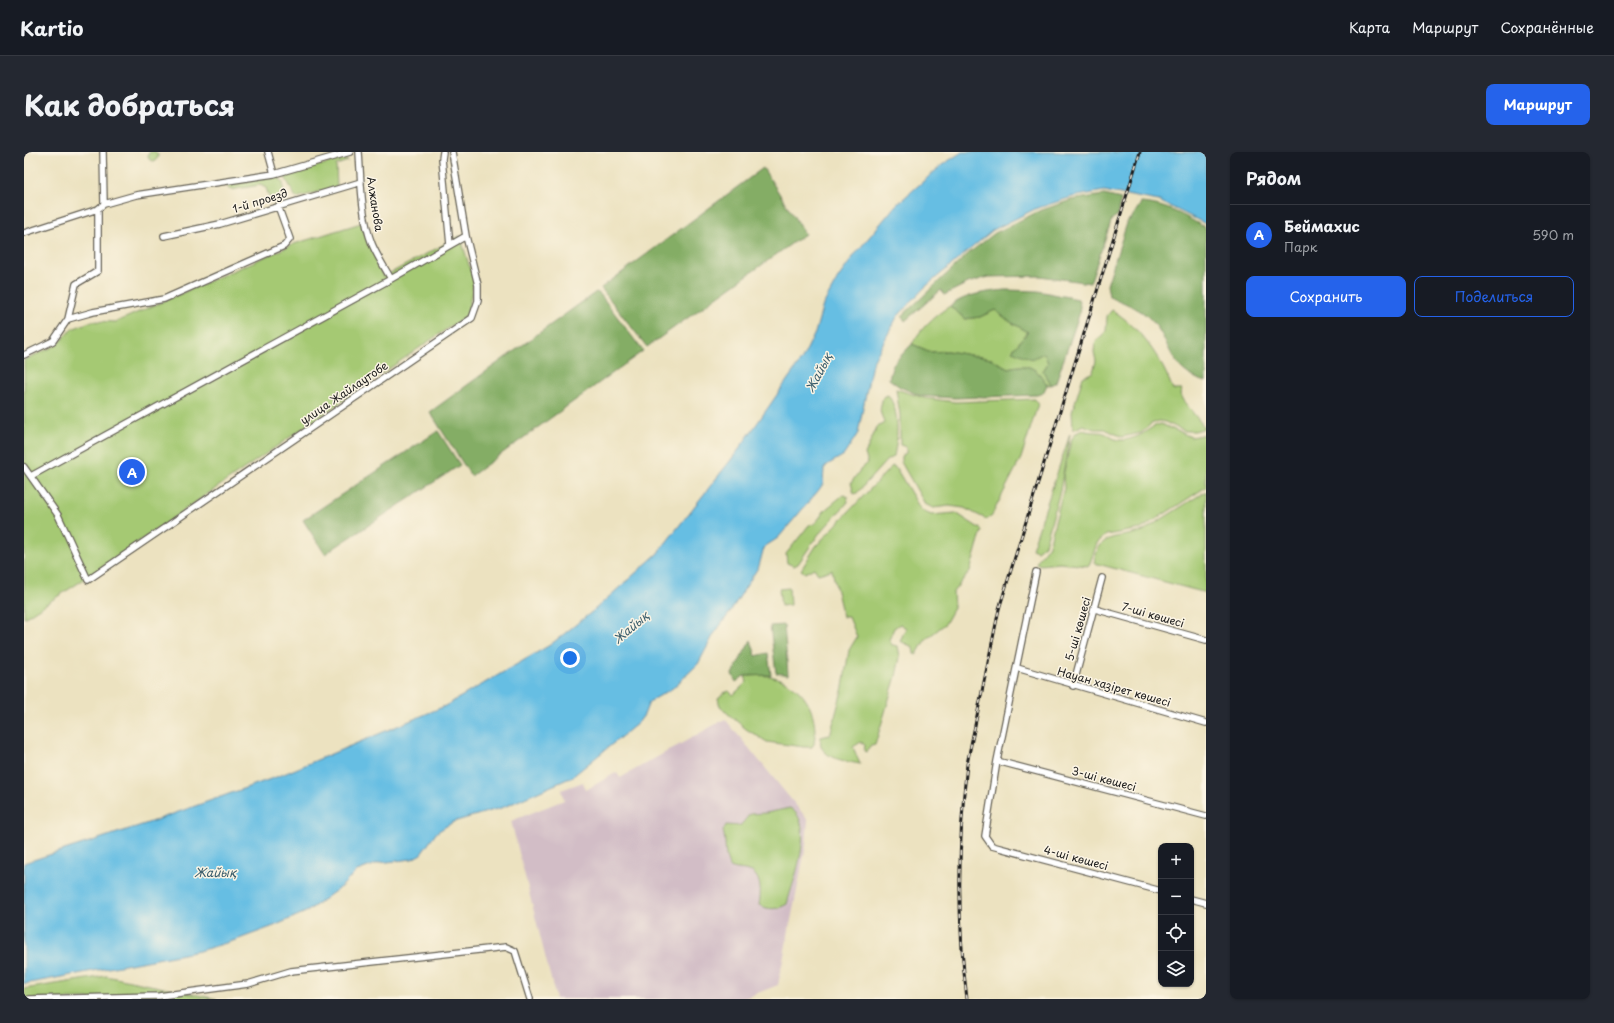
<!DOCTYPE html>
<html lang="ru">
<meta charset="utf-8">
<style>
:root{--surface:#171b24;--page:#242831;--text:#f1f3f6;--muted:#9ea1a6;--line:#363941;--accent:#2563eb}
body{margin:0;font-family:"Playpen Sans",sans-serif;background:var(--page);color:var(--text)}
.controls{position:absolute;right:12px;bottom:12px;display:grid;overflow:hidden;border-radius:8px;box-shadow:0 1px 3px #0004}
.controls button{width:36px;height:36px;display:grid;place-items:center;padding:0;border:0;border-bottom:1px solid var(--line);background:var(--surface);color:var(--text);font:20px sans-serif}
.you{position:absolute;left:546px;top:506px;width:14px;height:14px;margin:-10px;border:3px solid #fff;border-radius:50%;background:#1a73e8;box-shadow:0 0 0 6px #1a73e833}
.badge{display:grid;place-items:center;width:26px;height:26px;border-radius:50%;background:var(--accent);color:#fff;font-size:13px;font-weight:700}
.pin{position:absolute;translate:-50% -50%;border:2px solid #fff;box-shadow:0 1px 4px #0006}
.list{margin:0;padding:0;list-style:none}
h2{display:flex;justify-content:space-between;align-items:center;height:52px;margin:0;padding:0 16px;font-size:17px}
h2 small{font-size:13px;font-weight:400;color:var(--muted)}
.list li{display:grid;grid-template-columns:26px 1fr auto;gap:12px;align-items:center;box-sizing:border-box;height:60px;padding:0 16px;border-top:1px solid var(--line)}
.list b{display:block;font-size:15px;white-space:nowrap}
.list p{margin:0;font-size:13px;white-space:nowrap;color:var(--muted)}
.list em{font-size:13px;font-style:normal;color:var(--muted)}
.actions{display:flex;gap:8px;padding:12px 16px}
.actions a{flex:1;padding:9px 0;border:1px solid var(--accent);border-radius:8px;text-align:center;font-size:14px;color:var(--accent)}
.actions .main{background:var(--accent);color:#fff}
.icon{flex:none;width:22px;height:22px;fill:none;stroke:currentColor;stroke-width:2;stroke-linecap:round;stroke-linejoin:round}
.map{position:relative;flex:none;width:1182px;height:847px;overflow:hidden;border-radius:8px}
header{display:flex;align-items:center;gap:24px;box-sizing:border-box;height:56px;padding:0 20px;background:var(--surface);border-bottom:1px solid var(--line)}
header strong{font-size:19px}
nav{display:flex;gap:22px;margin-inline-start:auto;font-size:14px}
.intro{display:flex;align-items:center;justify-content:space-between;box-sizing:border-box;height:96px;padding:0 24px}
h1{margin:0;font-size:28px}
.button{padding:10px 18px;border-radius:8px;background:var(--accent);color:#fff;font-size:14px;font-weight:700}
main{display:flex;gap:24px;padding:0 24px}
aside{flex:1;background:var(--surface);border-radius:8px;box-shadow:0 1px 3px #0004}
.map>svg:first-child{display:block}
.industrial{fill:#d2bdc6}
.green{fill:#a5c973;stroke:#607248}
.forest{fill:#84ad65;stroke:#506440}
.water{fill:#66bee3;stroke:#416d80}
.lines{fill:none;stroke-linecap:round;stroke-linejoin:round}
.minor-casing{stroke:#656155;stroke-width:8}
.minor{stroke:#fff;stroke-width:5.5}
.rail-casing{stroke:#1c1c1c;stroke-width:3}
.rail{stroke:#fcf5e5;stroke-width:1.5;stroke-dasharray:4.5;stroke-linecap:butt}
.labels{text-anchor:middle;stroke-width:3;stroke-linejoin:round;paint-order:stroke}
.street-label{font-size:11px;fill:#1c1c1c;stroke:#fcf5e5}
.water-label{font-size:12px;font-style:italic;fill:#3a5d6c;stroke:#fcf5e5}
</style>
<header>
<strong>Kartio</strong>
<nav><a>Карта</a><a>Маршрут</a><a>Сохранённые</a></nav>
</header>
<div class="intro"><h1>Как добраться</h1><a class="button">Маршрут</a></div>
<main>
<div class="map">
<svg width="1182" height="847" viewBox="0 0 1182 847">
<rect width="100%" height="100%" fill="#fcf5e5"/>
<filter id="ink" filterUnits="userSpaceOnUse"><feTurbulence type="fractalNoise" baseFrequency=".025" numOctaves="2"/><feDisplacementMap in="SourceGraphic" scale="8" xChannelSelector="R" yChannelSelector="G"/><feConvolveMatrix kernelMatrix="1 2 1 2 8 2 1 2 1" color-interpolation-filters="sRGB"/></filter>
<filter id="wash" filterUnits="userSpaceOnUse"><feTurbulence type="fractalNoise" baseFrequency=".012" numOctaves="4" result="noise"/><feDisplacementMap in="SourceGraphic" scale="16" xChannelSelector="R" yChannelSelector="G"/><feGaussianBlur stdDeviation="0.9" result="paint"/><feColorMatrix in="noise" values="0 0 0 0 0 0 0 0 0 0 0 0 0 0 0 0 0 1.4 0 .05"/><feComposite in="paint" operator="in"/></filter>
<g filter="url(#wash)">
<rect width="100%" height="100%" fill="#ece2c0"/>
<path class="industrial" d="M701,567L784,668L782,693L754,833L718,847H532L487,669L540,648L537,638L559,630L562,638L593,620L596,626Z"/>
<path class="green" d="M124 4a5 5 0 1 1 10 0a5 5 0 1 1-10 0Z
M319,7L324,9L312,13L313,35L272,46L260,23Z
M254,24L259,31V50L252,52L247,50L242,36L236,33L207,38L204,36L203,31Z
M337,71L359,125L436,84L450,129L443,163L53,432L0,466V208L33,193L48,177L68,169L92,170L270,92Z
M926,154L941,167L956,165L971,158L985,169L1004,180L988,199L1020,201L1024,211L1019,219L1027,233H1023C1013,215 1004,211 984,216L967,207L924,199L907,200L888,192C897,176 910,164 926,154Z
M1088,158C1116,175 1138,207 1149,238H1158L1156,242L1158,247L1181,276L1171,279H1160L1141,270L1135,269L1127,272L1117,281L1098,285L1081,277H1070L1059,273L1049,278L1048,260L1059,225L1069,220L1072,209L1070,200L1071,191L1082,179L1083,164Z
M872,237L900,246L932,250L1011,247L1014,252L997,306L967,365L962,367L940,356L925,354L909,356L901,352L877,310V304L882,301V295L876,293V263Z
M864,243C876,259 874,285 870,304L862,309L833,341L830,342L827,331L836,318L844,311L841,302L853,275L860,272C860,267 858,266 857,262C855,257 858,250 859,245Z
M1137,272L1167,285L1182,282V335L1117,377L1082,383L1073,391L1065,414L1036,411L1016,413L1012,411L1025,393L1040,336L1039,324L1047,288L1052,281L1059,278C1068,281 1072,279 1080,281C1084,282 1087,286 1091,287C1098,290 1111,286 1118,282C1125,278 1128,274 1137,272Z
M1046,282L1036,339L1021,393L1013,399L1008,397Z
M868,314L872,316L897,358L907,363L932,361L958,378L946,419L929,440L930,456L921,472L901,488L893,502H890L889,495L876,489L882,476L876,472L870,476L865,488L868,493L874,494L876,505L872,524L851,593L847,594L842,600L840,599L841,593L837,590L829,595L836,612C821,609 792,606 797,585L806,583L819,535L825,498L833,485L825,465H819L808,418L794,422L790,416L781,421L777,418L792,394Z
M1182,339V441L1070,411C1075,378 1096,388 1119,379Z
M819,343L823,344L824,350L794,383L774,412L770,414L763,411L762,402L785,373L791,372L801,358Z
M765,436L766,453L757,454L755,437Z
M721,524C729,524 738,523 746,524C780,532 795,560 790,592L788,595H780L743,590L722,577L696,555L694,546L700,541L705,539L709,543L723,530Z
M766,656C793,672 769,728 763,752C753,758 745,758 735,753C737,743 738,726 728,720C722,717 713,718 706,715C699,704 703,691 699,679L702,673L716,674L726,662L742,661Z
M82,824L193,847H0V837Z"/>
<path class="forest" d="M739,16L781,82L623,195L577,136Z
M1080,43L1097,47L1093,64L1088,67L1066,131L1016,124L964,125L944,131L920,143L917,138L881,169L878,164L945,101L971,81L1015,59L1047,48Z
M1117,51C1141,52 1161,64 1182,76V230C1142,219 1149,187 1123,164C1113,155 1097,150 1085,144L1083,133L1104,68L1107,67Z
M981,138L1014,139L1054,147L1056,154L1055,163L1032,230L1027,233L1019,219L1024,211L1020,201L1008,207L988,199L1004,180L985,169L971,158L956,165L941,167L926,154C942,142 961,140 981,138Z
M572,140L576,142L619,199L447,324L406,260Z
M888,192L907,200L924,199L968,207L984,216C1004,211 1013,215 1023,233L1019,241L1013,243L931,246L897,244L876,235L865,227L869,212Z
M414,279L436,313L301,402L279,368Z
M760,473L764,522V523L752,521L746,474Z
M727,488L732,504L744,501L747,523L720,524L712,530L708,522Z"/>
<path class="water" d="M938,0H1182V72L1135,49L1080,39L1048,45L1011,57L969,78L900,136L873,165L848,212L834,281L820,303L803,313L800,317L799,332L794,339L754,386L740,395L735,414L704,463L690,482L674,512L649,536L625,550L620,563L614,571L548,625L480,655L429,670L413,680L397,702L388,707L355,711L333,719L318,734L284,759L250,774L212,788L175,799L0,832V711L121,672L255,624L421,554L526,493L569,459L633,402L713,300L778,207L791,181L799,153L814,126L832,101L872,53L918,13Z"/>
</g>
<g filter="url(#ink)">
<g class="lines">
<defs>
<path id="minor" d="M79,0L80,52
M244,0L250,22
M335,0C337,30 337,64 348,92C353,104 361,116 367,127
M419,0L418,7L426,93
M0,81L74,57L80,52L112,43L250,22L326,0
M140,84L196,72L337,30
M44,167L52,132L74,119V57
M0,203L29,189L44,167L69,160L140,147L260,94L266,87L254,54
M0,315L34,363L64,428L448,166L454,149V133L442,84L428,0
M7,324L367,127L442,84
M1012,420L973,609L961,684L968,694L1137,739
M1071,457L1182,488
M993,516L1182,571
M1049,534L1078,426
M973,609L1182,664
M1167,747L1182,751
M5,847L135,844L224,832L267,819L482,795L491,799L506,847"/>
</defs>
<use href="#minor" class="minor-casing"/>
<use href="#minor" class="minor"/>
<defs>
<path id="rail" d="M943,847C933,770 934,689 943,612L975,457L1116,0"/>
</defs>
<use href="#rail" class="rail-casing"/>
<use href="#rail" class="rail"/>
</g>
</g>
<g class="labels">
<g class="street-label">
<text transform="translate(236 49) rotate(-17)" y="4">1-й проезд</text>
<text transform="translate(351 52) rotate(81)" y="4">Алжанова</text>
<text transform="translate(320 241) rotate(-34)" y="4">улица Жайлаутобе</text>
<text transform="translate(1129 463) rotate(16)" y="4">7-шi көшесі</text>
<text transform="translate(1054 477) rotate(-74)" y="4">5-шi көшесі</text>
<text transform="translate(1090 535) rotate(16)" y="4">Науан хазірет көшесі</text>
<text transform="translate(1080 627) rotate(15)" y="4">3-шi көшесі</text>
<text transform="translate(1052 706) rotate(15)" y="4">4-шi көшесі</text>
</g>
<g class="water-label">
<text transform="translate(795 221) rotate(-62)" y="4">Жайық</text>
<text transform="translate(607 476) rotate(-40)" y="4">Жайық</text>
<text x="191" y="725">Жайық</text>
</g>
</g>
</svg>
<div class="controls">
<button>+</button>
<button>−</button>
<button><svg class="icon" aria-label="locate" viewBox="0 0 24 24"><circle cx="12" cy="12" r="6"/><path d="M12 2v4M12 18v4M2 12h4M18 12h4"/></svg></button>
<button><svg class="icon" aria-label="layers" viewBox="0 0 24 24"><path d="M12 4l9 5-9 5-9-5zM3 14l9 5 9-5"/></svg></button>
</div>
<div class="you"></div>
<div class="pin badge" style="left:108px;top:320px">A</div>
</div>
<aside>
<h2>Рядом<small></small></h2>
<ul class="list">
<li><span class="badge">A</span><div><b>Беймахис</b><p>Парк</p></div><em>590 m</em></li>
</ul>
<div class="actions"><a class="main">Сохранить</a><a>Поделиться</a></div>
</aside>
</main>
